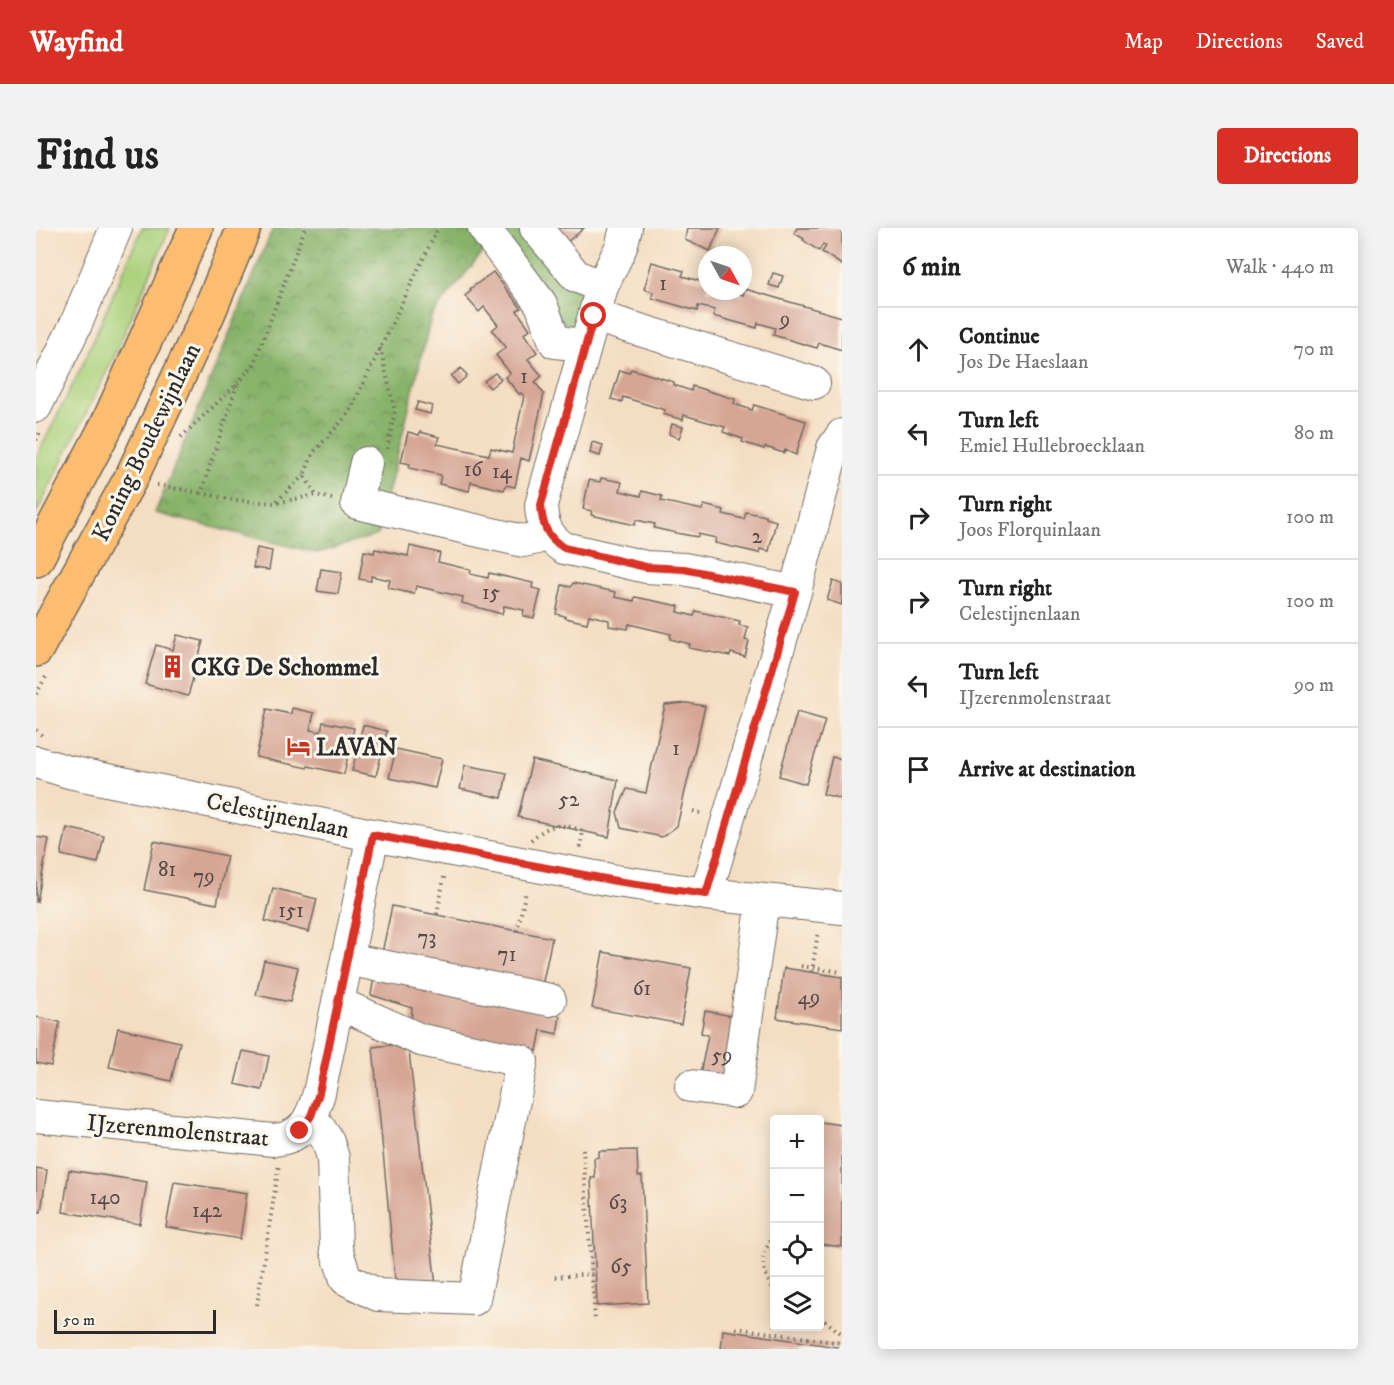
<!DOCTYPE html>
<meta charset="utf-8">
<style>
:root{--surface:#fff;--page:#f2f2f2;--text:#222;--muted:#767676;--line:#e0e0e0;--accent:#d93025}
body{margin:0;font-family:"IM FELL DW Pica",serif;background:var(--page);color:var(--text)}
.controls{position:absolute;right:18px;bottom:18px;display:grid;overflow:hidden;border-radius:6px;box-shadow:0 3px 15px #0003}
.controls button{width:54px;height:54px;display:grid;place-items:center;padding:0;border:0;border-bottom:2px solid var(--line);background:var(--surface);color:var(--text);font:30px sans-serif}
.compass{position:absolute;left:662px;top:18px;width:54px;height:54px;border-radius:50%;background:var(--surface);box-shadow:0 3px 15px #0003;rotate:130deg}
.scale{position:absolute;left:18px;bottom:15px;width:162px;box-sizing:border-box;padding-left:6px;border:3px solid #2b2b2b;border-top:0;font-size:16px;line-height:21px;white-space:nowrap;color:#2b2b2b;-webkit-text-stroke:4px #fbf7ec;paint-order:stroke}
.stop{position:absolute;width:18px;height:18px;margin:-14px;border:4px solid #d93025;border-radius:50%;background:#fff}
.stop.end{background:#d93025;border-color:#fff;box-shadow:0 2px 6px #0008}
.list{margin:0;padding:0;list-style:none}
h2{display:flex;justify-content:space-between;align-items:center;height:78px;margin:0;padding:0 24px;font-size:26px}
h2 small{font-size:20px;font-weight:400;color:var(--muted)}
.list li{display:grid;grid-template-columns:39px 1fr auto;gap:18px;align-items:center;box-sizing:border-box;height:84px;padding:0 24px;border-top:2px solid var(--line)}
.list b{display:block;font-size:22px;white-space:nowrap}
.list p{margin:0;font-size:20px;white-space:nowrap;color:var(--muted)}
.list em{font-size:20px;font-style:normal;color:var(--muted)}
.icon{flex:none;width:33px;height:33px;fill:none;stroke:currentColor;stroke-width:2;stroke-linecap:round;stroke-linejoin:round}
.map{position:relative;flex:none;width:806px;height:1121px;overflow:hidden;border-radius:6px}
header{display:flex;align-items:center;gap:36px;box-sizing:border-box;height:84px;padding:0 30px;background:var(--accent);color:#fff}
header strong{font-size:28px}
nav{display:flex;gap:33px;margin-inline-start:auto;font-size:21px}
.intro{display:flex;align-items:center;justify-content:space-between;box-sizing:border-box;height:144px;padding:0 36px}
h1{margin:0;font-size:42px}
.button{padding:15px 27px;border-radius:6px;background:var(--accent);color:#fff;font-size:21px;font-weight:700}
main{display:flex;gap:36px;padding:0 36px}
aside{flex:1;background:var(--surface);border-radius:6px;box-shadow:0 3px 15px #0003}
.map>svg:first-child{display:block}
.grass{fill:#abd17b;stroke:#6b7e53;stroke-width:1.5}
.forest{fill:url(#forest-crowns);stroke:#5a6f4b;stroke-width:1.5}
.building{fill:#d6a695}
.lines{fill:none;stroke-linecap:round;stroke-linejoin:round}
.minor-casing{stroke:#716a60;stroke-width:34}
.highway-casing{stroke:#716a60;stroke-width:36}
.path{stroke:#716a60;stroke-width:4;stroke-dasharray:1.5 4.5;stroke-linecap:butt}
.minor{stroke:#fff;stroke-width:32}
.highway{stroke:#fcbd6f;stroke-width:33}
.route{stroke:#d93025;stroke-width:8}
.labels{text-anchor:middle;stroke-width:6;stroke-linejoin:round;paint-order:stroke}
.number-label{font-size:21px;fill:#564a46}
.street-label{font-size:24px;fill:#2b2b2b;stroke:#fbf7ec}
.poi-label{font-size:24px;font-weight:bold;fill:#2b2b2b;stroke:#fbf7ec;text-anchor:start}
</style>
<header>
<strong>Wayfind</strong>
<nav><a>Map</a><a>Directions</a><a>Saved</a></nav>
</header>
<div class="intro"><h1>Find us</h1><a class="button">Directions</a></div>
<main>
<div class="map">
<svg width="806" height="1121" viewBox="0 0 806 1121">
<defs>
<pattern id="forest-crowns" width="20" height="18" patternUnits="userSpaceOnUse" patternTransform="scale(1.5)"><rect width="20" height="18" fill="#88b36b"/><path d="M2 6a3 3 0 1 1 6 0M12 15a3 3 0 1 1 6 0" fill="none" stroke="#6f9258"/></pattern>
</defs>
<rect width="100%" height="100%" fill="#fbf7ec"/>
<filter id="ink" filterUnits="userSpaceOnUse"><feTurbulence type="fractalNoise" baseFrequency=".0167" numOctaves="2"/><feDisplacementMap in="SourceGraphic" scale="12" xChannelSelector="R" yChannelSelector="G"/><feConvolveMatrix kernelMatrix="1 2 1 2 8 2 1 2 1" color-interpolation-filters="sRGB"/></filter>
<filter id="wash" filterUnits="userSpaceOnUse"><feTurbulence type="fractalNoise" baseFrequency=".008" numOctaves="4" result="noise"/><feDisplacementMap in="SourceGraphic" scale="24" xChannelSelector="R" yChannelSelector="G"/><feGaussianBlur stdDeviation="1.35" result="paint"/><feColorMatrix in="noise" values="0 0 0 0 0 0 0 0 0 0 0 0 0 0 0 0 0 1.4 0 .05"/><feComposite in="paint" operator="in"/></filter>
<g filter="url(#wash)">
<rect width="100%" height="100%" fill="#f4dec3"/>
<path class="grass" d="M106,0H134L77,131L0,286V230L46,138Z"/>
<path class="forest" d="M237,0H500L553,55L549,117L519,114L456,12L395,89L342,307L281,325L119,285Z"/>
<g id="blocks">
<path class="building" d="M517,0H548L530,15Z
M651,0H684L674,23L649,12Z
M761,0H806V37L786,24L790,18L787,16L783,23L767,12L768,11L758,5Z
M616,34L648,43L646,48L667,54L669,48L671,49V63H694L707,67L709,61L806,89V122L783,115L781,120L737,107L739,100L722,95L721,100L677,88L679,82L662,78L661,83L616,70L617,64L608,61Z
M457,44L485,80L481,83L494,101L488,106L501,124L492,131L506,148L499,154L508,166L493,233L485,230L479,259L470,257L468,262L435,254L433,263L403,256L405,247L373,240L374,236L365,234L372,204L383,207L384,204L403,209L401,216L453,227L455,220L476,225L488,168L485,165L483,166L469,149L474,145L460,127L470,119L456,102L462,97L448,79L443,84L429,68L435,63L434,61Z
M737,45L747,48L743,60L733,57Z
M425,140L431,148L422,156L415,148Z
M595,141L638,154V157L655,163L656,158L699,171L698,176L716,182L718,177L770,193L760,227L749,222L748,225L729,219L728,221L706,214L707,211L687,204L689,199L648,187L647,192L627,186L629,182L587,169L586,174L575,171L584,142L593,145Z
M459,145L465,151L454,160L448,153Z
M382,174L396,178L394,186L379,182Z
M636,196L647,199L643,210L633,206Z
M556,214L567,217L564,228L554,225Z
M565,250L586,254L584,263L605,268L606,263L626,268L625,273L666,282L668,277L688,282L687,286L708,291L710,284L730,288V290L740,293L733,323L724,321L723,325L679,315L680,310L662,306V309L640,305L618,300L619,296L600,292L599,297L555,287L556,283L547,281L553,252L564,254Z
M374,318L404,325L402,334L435,342L434,346L452,350L453,345L497,355L496,360L505,362L498,390L487,388L488,382L468,378L466,386L426,375L427,369L380,358L378,366L352,360L354,352L335,348V353L323,351L328,323L338,325L339,321L372,328Z
M221,320L236,323L233,342L217,340Z
M285,341L306,344L302,366L281,363Z
M797,353L806,356V377L791,372Z
M537,355L580,364L579,369L598,373L599,369L643,378L642,384L658,388L660,383L704,393L703,397L712,399L709,412L713,413L709,429L695,425L694,428L653,420L654,416L634,411L635,406L593,396L592,401L573,398V392L553,387L551,395L529,390V388L520,386L526,357L535,359Z
M141,407L167,413L152,468L109,456L120,417L137,422Z
M651,475L669,478L641,598L626,609L585,600L581,584L591,561L610,565L629,477Z
M256,480L278,485L274,502L285,504L287,494L318,500L308,546L272,538L271,540L220,529L231,481L255,486Z
M761,484L789,492L770,556L743,548Z
M327,497L351,503L340,548L316,543Z
M360,521L406,531L399,560L353,550Z
M796,529L806,531V571L787,566Z
M496,532L582,552L573,609L482,589Z
M429,537L471,545L466,570L424,561Z
M31,600L68,608L62,635L25,627Z
M0,609L13,611L1,674H0Z
M118,613L191,628L181,676L108,662Z
M237,660L281,671L273,704L229,693Z
M356,678L516,710L506,758L346,725Z
M567,724L655,740L645,796L556,780Z
M228,732L262,739L254,774L220,767Z
M748,740L806,749V800L741,790Z
M338,749L524,788L521,806L505,802L501,823L375,798L376,780L335,767Z
M669,783L708,790L700,854L664,847L672,807L665,805Z
M0,789L24,794L15,838L0,835Z
M82,800L144,814L135,853L73,839Z
M372,815L400,1058L360,1060L337,819Z
M207,823L233,828L226,862L199,856Z
M784,894L806,897V1019L784,1016Z
M601,922L602,948H606L612,1075L561,1078L555,950H559L558,930L563,929V923Z
M0,940L11,942L5,984L0,983Z
M33,942L111,954L104,996L27,984Z
M138,954L211,965L204,1011L130,999Z
M687,1102L802,1119L801,1121H685Z"/>
</g>
</g>
<g filter="url(#ink)">
<use href="#blocks" fill-opacity="0" stroke="#716a60" stroke-width="1.5"/>
<g class="lines">
<defs>
<path id="minor" d="M448,0L505,76L519,114L549,117
M500,0L540,48L566,59
M590,0L585,19L566,59L505,277C506,297 511,309 528,320L610,339L648,341L759,364
M558,88L778,155
M0,178L40,96L80,0
M330,235L321,275L487,313L501,310L510,304
M0,534L33,544L331,606L580,653L670,666L806,680
M670,666L759,364L797,220L806,207
M311,731L514,772
M655,858L700,864L727,672
M0,888L237,912C267,910 275,892 283,865L337,607
M275,888L292,913L297,930L300,1021L310,1051L342,1067L438,1071L486,833L385,812L302,775"/>
<path id="highway" d="M0,332L71,197L160,0
M0,422L96,248L172,86L208,0"/>
</defs>
<use href="#minor" class="minor-casing"/>
<use href="#highway" class="highway-casing"/>
<path class="path" d="M344,120L359,183L351,221
M201,157L165,265L198,272L239,275L280,267
M145,209L201,156L218,136L269,0
M0,212L5,202
M121,257L165,265
M296,271L280,267L268,247L278,224L313,185L402,0
M241,273L268,247
M0,466L11,447
M0,502L8,509
M657,583L668,586
M495,612C513,596 524,594 547,603L544,622
M401,686L409,645
M481,703L490,663
M765,738L806,744
M776,744L782,703
M547,921L559,1092
M738,1008C736,1012 733,1016 730,1020C724,1032 729,1051 738,1061
M519,1049L556,1046
M221,1077L243,936
M784,1089L806,1106
M700,1100L806,1115"/>
<use href="#minor" class="minor"/>
<use href="#highway" class="highway"/>
</g>
</g>
<g class="lines" filter="url(#ink)">
<path class="route" d="M264,903L275,888L283,865L337,607L580,653L670,666L759,364L648,341L610,339L528,320C511,309 506,297 505,277L558,88"/>
</g>
<defs>
<symbol id="building-bare" viewBox="-9 -9 18 18"><path d="M-4-6H4V6H1V3H-1V6H-4ZM-2.5-4.3h1.7v1.8h-1.7ZM.8-4.3h1.7v1.8H.8ZM-2.5-1h1.7V.8h-1.7ZM.8-1h1.7V.8H.8Z" fill="#c8321e" stroke="#fbf7ec" stroke-width="2.5" paint-order="stroke"/></symbol>
<symbol id="hotel-bare" viewBox="-9 -9 18 18"><path d="M-6-4.5h1.5V1H6V5H4.5V3h-9V5H-6ZM-4 0a1.8 1.8 0 1 1 3.6 0ZM.5 0V-2.5h3Q6-2.5 6 0Z" fill="#c8321e" stroke="#fbf7ec" stroke-width="2.5" paint-order="stroke"/></symbol>
</defs>
<g fill-rule="evenodd">
<use href="#building-bare" x="120" y="422" width="33" height="33"/>
<use href="#hotel-bare" x="246" y="502" width="33" height="33"/>
</g>
<g class="labels">
<g class="number-label">
<text x="627" y="62">1</text>
<text x="749" y="98">9</text>
<text x="488" y="155">1</text>
<text x="437" y="248">16</text>
<text x="466" y="250">14</text>
<text x="721" y="315">2</text>
<text x="455" y="371">15</text>
<text x="640" y="527">1</text>
<text x="533" y="578">52</text>
<text x="131" y="648">81</text>
<text x="168" y="655">79</text>
<text x="255" y="689">151</text>
<text x="391" y="716">73</text>
<text x="471" y="733">71</text>
<text x="606" y="767">61</text>
<text x="773" y="776">49</text>
<text x="686" y="834">59</text>
<text x="69" y="976">140</text>
<text x="582" y="981">63</text>
<text x="171" y="989">142</text>
<text x="585" y="1045">65</text>
</g>
<g class="street-label">
<text transform="translate(110 214) rotate(-64)" y="8">Koning Boudewijnlaan</text>
<text transform="translate(242 587) rotate(12)" y="8">Celestijnenlaan</text>
<text transform="translate(142 902) rotate(5)" y="8">IJzerenmolenstraat</text>
</g>
<g class="poi-label">
<text x="155" y="447">CKG De Schommel</text>
<text x="280" y="527">LAVAN</text>
</g>
</g>
</svg>
<div class="controls">
<button>+</button>
<button>−</button>
<button><svg class="icon" aria-label="locate" viewBox="0 0 24 24"><circle cx="12" cy="12" r="6"/><path d="M12 2v4M12 18v4M2 12h4M18 12h4"/></svg></button>
<button><svg class="icon" aria-label="layers" viewBox="0 0 24 24"><path d="M12 4l9 5-9 5-9-5zM3 14l9 5 9-5"/></svg></button>
</div>
<svg class="compass" viewBox="-18 -18 36 36"><path d="M0-13l5 13h-10z" fill="#e53935"/><path d="M0 13l5-13h-10z" fill="#767676"/></svg>
<div class="scale">50 m</div>
<div class="stop" style="left:558px;top:88px"></div>
<div class="stop end" style="left:264px;top:903px"></div>
</div>
<aside>
<h2>6 min<small>Walk · 440 m</small></h2>
<ul class="list">
<li><svg class="icon" aria-label="ahead" viewBox="0 0 24 24"><path d="M12 20V5M6 11l6-6 6 6"/></svg><div><b>Continue</b><p>Jos De Haeslaan</p></div><em>70 m</em></li>
<li><svg class="icon" aria-label="left" viewBox="0 0 24 24"><path d="M17 20v-9H6M10 6l-5 5 5 5"/></svg><div><b>Turn left</b><p>Emiel Hullebroecklaan</p></div><em>80 m</em></li>
<li><svg class="icon" aria-label="right" viewBox="0 0 24 24"><path d="M7 20v-9h11M14 6l5 5-5 5"/></svg><div><b>Turn right</b><p>Joos Florquinlaan</p></div><em>100 m</em></li>
<li><svg class="icon" aria-label="right" viewBox="0 0 24 24"><path d="M7 20v-9h11M14 6l5 5-5 5"/></svg><div><b>Turn right</b><p>Celestijnenlaan</p></div><em>100 m</em></li>
<li><svg class="icon" aria-label="left" viewBox="0 0 24 24"><path d="M17 20v-9H6M10 6l-5 5 5 5"/></svg><div><b>Turn left</b><p>IJzerenmolenstraat</p></div><em>90 m</em></li>
<li><svg class="icon" aria-label="arrive" viewBox="0 0 24 24"><path d="M6 21V4h12l-3 4 3 4H6"/></svg><div><b>Arrive at destination</b></div></li>
</ul>
</aside>
</main>
